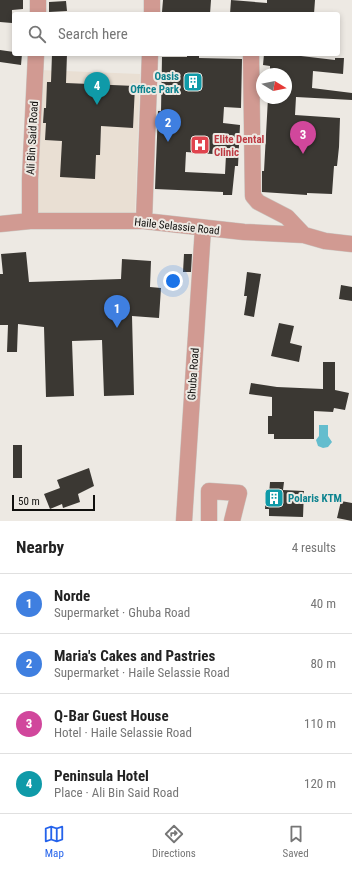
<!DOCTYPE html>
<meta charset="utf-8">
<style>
:root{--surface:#fff;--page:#f6f6f6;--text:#222;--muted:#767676;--line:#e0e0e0;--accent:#2563eb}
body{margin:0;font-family:"Roboto Condensed",sans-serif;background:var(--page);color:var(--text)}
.compass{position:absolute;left:256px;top:68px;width:36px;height:36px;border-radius:50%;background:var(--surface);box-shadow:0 2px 6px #0003;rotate:100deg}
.scale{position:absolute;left:12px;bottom:10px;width:83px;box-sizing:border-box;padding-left:4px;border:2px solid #11100e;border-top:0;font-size:11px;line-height:14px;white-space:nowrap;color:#11100e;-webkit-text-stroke:3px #ede9e3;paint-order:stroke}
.you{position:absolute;left:173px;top:281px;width:14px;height:14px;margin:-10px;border:3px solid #fff;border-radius:50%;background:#1a73e8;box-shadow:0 0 0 6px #1a73e833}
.badge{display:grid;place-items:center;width:26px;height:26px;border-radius:50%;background:var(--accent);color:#fff;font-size:13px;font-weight:700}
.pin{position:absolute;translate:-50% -33px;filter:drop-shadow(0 1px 2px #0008)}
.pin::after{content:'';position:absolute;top:21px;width:14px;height:12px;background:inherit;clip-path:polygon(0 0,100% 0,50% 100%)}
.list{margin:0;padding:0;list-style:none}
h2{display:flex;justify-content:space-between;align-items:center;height:52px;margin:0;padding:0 16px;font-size:17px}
h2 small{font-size:13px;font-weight:400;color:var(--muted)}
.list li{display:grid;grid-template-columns:26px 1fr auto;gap:12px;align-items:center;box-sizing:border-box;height:60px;padding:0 16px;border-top:1px solid var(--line)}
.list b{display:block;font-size:15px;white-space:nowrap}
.list p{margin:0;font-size:13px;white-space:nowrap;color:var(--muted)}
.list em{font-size:13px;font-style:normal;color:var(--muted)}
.icon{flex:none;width:22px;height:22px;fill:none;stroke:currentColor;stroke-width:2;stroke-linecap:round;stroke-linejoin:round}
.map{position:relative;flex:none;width:352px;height:521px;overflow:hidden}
.search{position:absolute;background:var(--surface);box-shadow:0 2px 6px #0003;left:12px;right:12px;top:12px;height:44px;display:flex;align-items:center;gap:10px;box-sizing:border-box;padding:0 14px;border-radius:4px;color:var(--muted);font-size:15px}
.sheet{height:292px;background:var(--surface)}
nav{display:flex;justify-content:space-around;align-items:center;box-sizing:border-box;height:56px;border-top:1px solid var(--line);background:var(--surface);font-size:11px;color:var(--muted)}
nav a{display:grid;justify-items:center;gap:2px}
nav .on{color:var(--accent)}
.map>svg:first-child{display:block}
.built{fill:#e9dfd3}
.water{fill:#64bdce}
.building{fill:#3b3833;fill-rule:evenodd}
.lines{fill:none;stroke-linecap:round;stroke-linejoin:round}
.minor-casing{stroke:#cac6c1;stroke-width:17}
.minor{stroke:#d19a92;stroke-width:16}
.labels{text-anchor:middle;stroke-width:4;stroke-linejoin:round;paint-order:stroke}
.culture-label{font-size:11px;font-weight:bold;fill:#0d838f;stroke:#ede9e3;text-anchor:end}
.street-label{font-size:11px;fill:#11100e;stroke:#ede9e3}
.health-label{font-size:11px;font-weight:bold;fill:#be3a42;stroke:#ede9e3;text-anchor:start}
</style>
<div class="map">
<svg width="352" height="521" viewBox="0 0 352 521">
<rect width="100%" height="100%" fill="#ede9e3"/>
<path class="built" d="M40,70L140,74L135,218L36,219Z"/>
<path class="water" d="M319,425H328V436L332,442L328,447L323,448L318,446L316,440L319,436Z"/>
<path class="building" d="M0,0H23V9L12,10V23L0,22Z
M163,0H211L210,14L162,12Z
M231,0L267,3V0H315L314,14H230Z
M66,1L67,11L49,12V2Z
M0,50L14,52V54H22L21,65L0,62Z
M52,54H67L66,83L135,86L133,128L101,126L100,155H96L95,179L60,177L62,141L45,140L46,123H43L44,108H46L47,82H51Z
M187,54L199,55V58L242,59L241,108L224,107L223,123L240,125L238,166H235L232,195H223V192L155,189L158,111H161L162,57H187ZM186,152L226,155L225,174L185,172Z
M264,54H301V56L335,60V58H344L343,74L313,71L312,88L352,93V100L296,97L295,115L340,118L339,147L337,166H334L332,194L307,193V195L262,192V171H264L268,98H286V74H270V66L263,65Z
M26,252L29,282L121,279L122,259L151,261L150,287L161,288L159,318L132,316L134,395L104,396L102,340L72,341L74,396L46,397L44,327L18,324L17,352H7L8,325H0V274H3L1,254Z
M184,254H192L191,272H183Z
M247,272L261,274L254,317L244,315L247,296H244Z
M341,285L352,287V301L339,299Z
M279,323L294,326L290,343L302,346L299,362L271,356Z
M323,362H335V390L349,393L345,410L334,408L333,412L314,411V439H274V434H268V416H272V397L249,394L251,383L277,387L323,389Z
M13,445H22V478H13Z
M89,468L94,486L78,494L80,502L63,508L62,504L50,509L44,494L60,488L57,480Z
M270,482H284L283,490L304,491L303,517L269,516V509H265L266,494L269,495Z
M341,501L352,503V521L337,518Z"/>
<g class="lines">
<defs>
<path id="minor" d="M38,14V0
M152,14V0
M251,54L253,196L258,202L287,217L304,235
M30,221V179L36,54
M144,221L150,54
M0,224L30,221H144L244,232L304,235L325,241L352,244
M184,521L203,228
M209,521V491L239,493L232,521"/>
</defs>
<use href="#minor" class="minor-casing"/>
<use href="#minor" class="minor"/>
</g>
<defs>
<symbol id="building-square" viewBox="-11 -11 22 22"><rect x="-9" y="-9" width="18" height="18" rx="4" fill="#0f9aa8" stroke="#ede9e3"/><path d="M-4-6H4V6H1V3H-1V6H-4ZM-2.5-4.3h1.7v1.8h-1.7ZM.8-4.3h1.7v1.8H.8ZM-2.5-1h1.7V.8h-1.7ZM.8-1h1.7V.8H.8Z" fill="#fff"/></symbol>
<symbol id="hospital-square" viewBox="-11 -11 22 22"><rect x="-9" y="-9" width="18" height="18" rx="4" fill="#e0444e" stroke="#ede9e3"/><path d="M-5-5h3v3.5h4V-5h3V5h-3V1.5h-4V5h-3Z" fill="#fff"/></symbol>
</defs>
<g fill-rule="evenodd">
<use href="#building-square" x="182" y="71" width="22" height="22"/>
<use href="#hospital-square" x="189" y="134" width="22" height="22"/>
<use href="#building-square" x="263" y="487" width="22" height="22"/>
</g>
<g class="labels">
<g class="culture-label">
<text x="179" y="80">Oasis<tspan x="179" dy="13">Office Park</tspan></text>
<text x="288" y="502" text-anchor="start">Polaris KTM</text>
</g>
<g class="street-label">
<text transform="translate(32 138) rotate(-87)" y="4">Ali Bin Said Road</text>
<text transform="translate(177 226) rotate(6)" y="4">Haile Selassie Road</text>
<text transform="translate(193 374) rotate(-86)" y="4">Ghuba Road</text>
</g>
<g class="health-label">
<text x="214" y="143">Elite Dental<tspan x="214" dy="13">Clinic</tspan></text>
</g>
</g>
</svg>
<svg class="compass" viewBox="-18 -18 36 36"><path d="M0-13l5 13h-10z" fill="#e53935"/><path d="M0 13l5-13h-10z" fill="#767676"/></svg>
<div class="scale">50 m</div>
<div class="you"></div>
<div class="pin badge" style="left:117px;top:328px;background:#3f7fe0">1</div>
<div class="pin badge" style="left:168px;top:142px;background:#3f7fe0">2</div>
<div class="pin badge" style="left:303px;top:154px;background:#d1479c">3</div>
<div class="pin badge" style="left:97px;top:105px;background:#0f9aa8">4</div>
<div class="search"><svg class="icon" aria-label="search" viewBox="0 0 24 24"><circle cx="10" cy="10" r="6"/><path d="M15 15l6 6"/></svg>Search here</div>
</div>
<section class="sheet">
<h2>Nearby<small>4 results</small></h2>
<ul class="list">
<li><span class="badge" style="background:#3f7fe0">1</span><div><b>Norde</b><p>Supermarket · Ghuba Road</p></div><em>40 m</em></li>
<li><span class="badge" style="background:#3f7fe0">2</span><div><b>Maria's Cakes and Pastries</b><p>Supermarket · Haile Selassie Road</p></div><em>80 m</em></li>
<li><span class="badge" style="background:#d1479c">3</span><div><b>Q-Bar Guest House</b><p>Hotel · Haile Selassie Road</p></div><em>110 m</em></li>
<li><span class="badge" style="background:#0f9aa8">4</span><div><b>Peninsula Hotel</b><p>Place · Ali Bin Said Road</p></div><em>120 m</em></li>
</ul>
</section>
<nav>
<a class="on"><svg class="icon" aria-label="map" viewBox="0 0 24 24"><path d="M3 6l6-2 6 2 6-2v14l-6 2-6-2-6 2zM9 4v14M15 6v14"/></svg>Map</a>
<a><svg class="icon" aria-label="directions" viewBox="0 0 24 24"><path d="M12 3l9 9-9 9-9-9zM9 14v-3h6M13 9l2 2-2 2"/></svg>Directions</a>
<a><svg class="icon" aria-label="saved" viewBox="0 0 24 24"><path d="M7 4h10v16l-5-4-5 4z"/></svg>Saved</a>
</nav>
